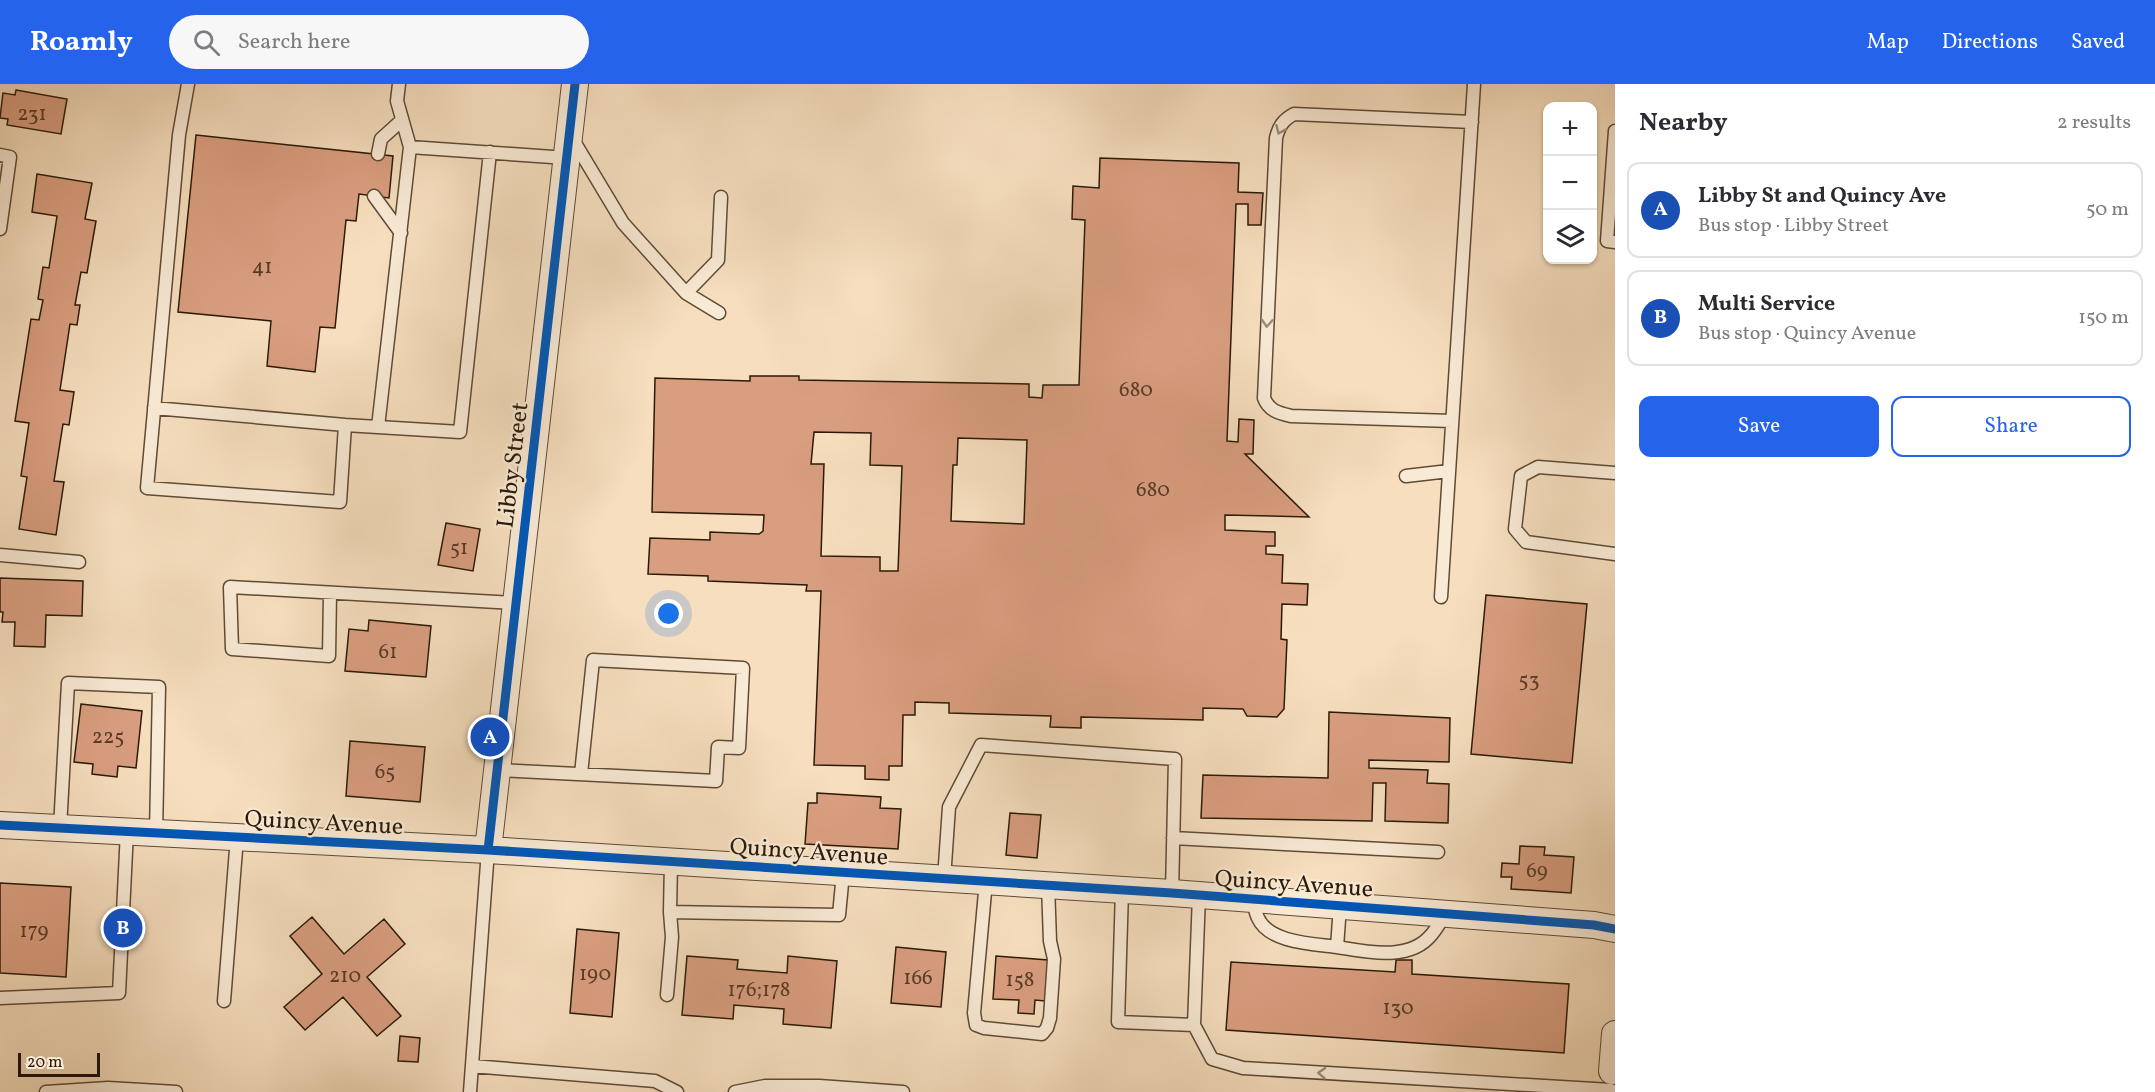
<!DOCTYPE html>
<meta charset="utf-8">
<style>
:root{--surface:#fff;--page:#f7f7f7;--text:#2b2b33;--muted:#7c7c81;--line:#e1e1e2;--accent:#2563eb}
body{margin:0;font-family:Vollkorn,serif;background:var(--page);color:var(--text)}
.controls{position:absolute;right:18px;top:18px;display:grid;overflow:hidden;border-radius:12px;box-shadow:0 2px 4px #0004}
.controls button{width:54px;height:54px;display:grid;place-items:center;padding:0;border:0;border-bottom:2px solid var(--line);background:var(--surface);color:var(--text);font:30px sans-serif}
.scale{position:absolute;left:18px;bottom:15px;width:82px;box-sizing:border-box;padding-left:6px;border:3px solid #2b1a08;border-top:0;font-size:16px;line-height:21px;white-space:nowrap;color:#2b1a08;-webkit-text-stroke:4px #f9ead5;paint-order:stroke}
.you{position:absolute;left:669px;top:530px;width:21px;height:21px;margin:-15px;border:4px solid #fff;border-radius:50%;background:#1a73e8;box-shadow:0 0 0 9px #1a73e833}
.badge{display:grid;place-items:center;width:39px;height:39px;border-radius:50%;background:var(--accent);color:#fff;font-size:20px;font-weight:700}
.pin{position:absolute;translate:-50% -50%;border:3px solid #fff;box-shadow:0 2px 6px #0006}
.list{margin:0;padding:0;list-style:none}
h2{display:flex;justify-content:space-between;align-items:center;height:78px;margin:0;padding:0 24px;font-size:26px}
h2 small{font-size:20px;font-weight:400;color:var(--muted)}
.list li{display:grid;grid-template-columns:39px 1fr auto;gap:18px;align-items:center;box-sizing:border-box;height:96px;margin:0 12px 12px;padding:0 12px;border:2px solid var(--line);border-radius:12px}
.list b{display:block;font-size:22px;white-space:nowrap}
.list p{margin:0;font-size:20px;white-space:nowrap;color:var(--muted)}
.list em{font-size:20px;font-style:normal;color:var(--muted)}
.actions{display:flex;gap:12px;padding:18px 24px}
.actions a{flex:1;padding:14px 0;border:2px solid var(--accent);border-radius:12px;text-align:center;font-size:21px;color:var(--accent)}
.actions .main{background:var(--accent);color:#fff}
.icon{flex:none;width:33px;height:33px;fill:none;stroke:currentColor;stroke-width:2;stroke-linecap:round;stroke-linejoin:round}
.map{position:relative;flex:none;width:1615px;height:1008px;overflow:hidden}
header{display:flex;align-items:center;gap:36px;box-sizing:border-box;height:84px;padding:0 30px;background:var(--accent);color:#fff}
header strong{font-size:28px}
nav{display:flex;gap:33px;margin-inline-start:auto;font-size:21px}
.search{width:420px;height:54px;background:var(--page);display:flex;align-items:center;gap:15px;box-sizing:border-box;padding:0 21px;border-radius:33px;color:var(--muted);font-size:22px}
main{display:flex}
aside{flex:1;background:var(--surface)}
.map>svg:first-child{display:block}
.building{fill:#d99e80;stroke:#2b1a08;stroke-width:1.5;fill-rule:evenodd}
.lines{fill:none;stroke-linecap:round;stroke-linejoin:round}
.lane-casing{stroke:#5e4b36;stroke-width:15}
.street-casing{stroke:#5e4b36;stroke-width:28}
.lane{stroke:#f9ead5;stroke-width:12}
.street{stroke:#f9ead5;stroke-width:26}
.cycleway-casing{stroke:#f9ead5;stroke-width:13}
.cycleway{stroke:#0057b8;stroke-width:9}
.oneway{stroke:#9c8c79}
.labels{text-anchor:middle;stroke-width:4.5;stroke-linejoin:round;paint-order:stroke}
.number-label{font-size:21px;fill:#563b26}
.street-label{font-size:24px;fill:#2b1a08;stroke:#f9ead5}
</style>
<header>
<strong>Roamly</strong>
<div class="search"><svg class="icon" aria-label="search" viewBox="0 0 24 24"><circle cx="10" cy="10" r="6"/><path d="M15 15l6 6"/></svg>Search here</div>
<nav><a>Map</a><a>Directions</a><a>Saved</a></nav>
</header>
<main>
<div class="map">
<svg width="1615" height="1008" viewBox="0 0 1615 1008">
<rect width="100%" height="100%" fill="#f6debe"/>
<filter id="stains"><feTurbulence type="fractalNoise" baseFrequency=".00333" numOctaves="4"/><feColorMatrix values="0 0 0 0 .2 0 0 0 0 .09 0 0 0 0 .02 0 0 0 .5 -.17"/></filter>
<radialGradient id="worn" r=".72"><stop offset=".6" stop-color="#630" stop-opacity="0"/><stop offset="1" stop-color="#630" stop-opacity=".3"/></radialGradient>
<path class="building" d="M16,6L67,15L61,50L7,41L8,35L0,34L3,9L15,11Z
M196,51L393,72L389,114L359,110L356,137L346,136L335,244L320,243L315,288L267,282L271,237L178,228Z
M1100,74L1239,79L1238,108L1263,109L1261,141H1248V120H1236L1227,357L1238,358L1239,335L1254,336L1253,370H1245L1309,433L1225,431V446L1275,448V462H1266V470L1283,471L1282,499L1308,500L1307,521L1282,520L1281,555L1287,556L1284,625L1277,633L1247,632L1243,625L1203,624V636L1081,633V644L1050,643L1051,632L949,629V619L915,618V631H903L902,682H889V696L865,695V682L814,681L821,507H806L807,501L708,497V492L648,490L650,454L710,456V448L759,450L763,447L764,431L652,428L655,294L750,297V292H799V296L1029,300V313L1042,314L1043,301H1079L1085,136L1072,135L1073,102L1099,104ZM814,348L871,349L870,381L902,382L898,487H880V473L821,472L824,380H811ZM958,354L1027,356L1024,440L951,437L953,381H957Z
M37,90L92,99L85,135L96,137L87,189L81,188L75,221H80L77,241L70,240L60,306L74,308L69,341L63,340L54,397L64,398L56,451L19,445L27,393L21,392L29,339L15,337L31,235L39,236L43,216L38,215L43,183L49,184L57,132L32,128Z
M446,439L480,445L473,487L438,481Z
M0,494L83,497L82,532L46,531L45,563L14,562L15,538H2L3,528H0Z
M1486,511L1587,520L1572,679L1471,670Z
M369,536L431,542L426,593L345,587L349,545L368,547Z
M81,620L142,627L136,684L118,682L117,693L92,690L93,680L74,678Z
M1329,628L1450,634L1449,678L1369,676V684L1428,686L1427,699L1449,700L1448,739L1385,737L1386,699H1373L1372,737L1201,734L1203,691L1328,694Z
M350,657L425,663L420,718L346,712Z
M817,709L881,713L880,724L901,725L898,765L805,760L808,719H817Z
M1010,729L1041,731L1037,774L1006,771Z
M1520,762L1545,763L1544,771L1574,773L1571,809L1511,805L1512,793H1501L1502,779L1519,780Z
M0,799L71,803L66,893L0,889Z
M312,833L344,870L384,835L405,860L367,893L401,932L377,952L343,913L305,946L284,923L322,890L290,852Z
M577,845L619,849L612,933L570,929Z
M896,863L946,868L941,923L891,919Z
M687,872L738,876L737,885L787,889L788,872L837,877L831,944L783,940L784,925L734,921L733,935L682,931Z
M996,872L1048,876L1045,917L1035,916L1034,930L1018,929L1019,916L993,915Z
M1396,876H1412V890L1569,900L1564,969L1226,946L1231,878L1395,888Z
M400,952L420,954L418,978L398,977Z"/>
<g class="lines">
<defs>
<path id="lane" d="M188,0L179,51L147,404L340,418L345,341L460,348L490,68
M399,0L397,17L410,63L567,74
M1615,47L1607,157L1615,158
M572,54L623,139L686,209L719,229
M378,70L381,55L402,36
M0,71L10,73L0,145
M374,112L401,149
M686,209L718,176L721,113
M154,324L345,341
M1452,337L1291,332C1279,329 1269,327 1264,314L1276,54C1279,42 1283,36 1294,30L1472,38
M378,343L410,63
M1615,389L1538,383L1521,392L1515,445L1526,458L1615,470
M1406,392L1449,387
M0,471L79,478
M330,509L329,572L232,565L230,503L516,519
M1441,513L1474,0
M497,686L716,697L718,663L739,664L743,584L593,576L581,690
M60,744L68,599L159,603L156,749
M1173,754L1438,768
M671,778L670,828L839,831L843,789
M944,795L949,723L981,661L1175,675L1172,809
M986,797L974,929L976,941L984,944L1042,950L1047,944L1050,934L1054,875L1050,857L1048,801
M1122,806L1118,938L1194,941
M1199,811L1194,941L1212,975L1243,984L1611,1006
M1253,815C1254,821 1255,828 1258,834C1269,859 1314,860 1337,863L1340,822
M1337,863C1367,868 1410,878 1432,850C1437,844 1441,837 1445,830
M667,911L672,853L670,828
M0,914L119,909L127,747
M224,917L237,753
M472,982L655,997L677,1008
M46,1008L108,1004L176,1008
M470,1008L488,766
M735,1008L765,1002H819L903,1008"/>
<path id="street" d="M0,741L488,766L1172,809L1594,841L1615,845
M488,766L575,0
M1612,987L1615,950"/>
</defs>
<use href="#lane" class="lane-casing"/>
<use href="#street" class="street-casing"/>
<use href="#lane" class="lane"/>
<use href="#street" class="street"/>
<defs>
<path id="cycleway" d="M0,741L488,766L1172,809L1594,841L1615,845
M488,766L575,0"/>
</defs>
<use href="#cycleway" class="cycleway-casing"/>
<use href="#cycleway" class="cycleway"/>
</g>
<defs><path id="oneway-chevron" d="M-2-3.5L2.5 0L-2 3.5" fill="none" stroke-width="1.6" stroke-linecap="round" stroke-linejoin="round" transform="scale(1.5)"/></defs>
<g class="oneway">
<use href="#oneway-chevron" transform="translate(1280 46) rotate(114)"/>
<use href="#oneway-chevron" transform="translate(1267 239) rotate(93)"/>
<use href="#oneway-chevron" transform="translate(1322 989) rotate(-177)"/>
</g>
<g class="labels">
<g class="number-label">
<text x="32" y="36">231</text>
<text x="262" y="189">41</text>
<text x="1136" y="312">680</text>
<text x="1153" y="412">680</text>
<text x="459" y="470">51</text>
<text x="388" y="574">61</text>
<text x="1529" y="602">53</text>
<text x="108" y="659">225</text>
<text x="385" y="694">65</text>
<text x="1537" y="793">69</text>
<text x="34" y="853">179</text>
<text x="595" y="896">190</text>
<text x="345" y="898">210</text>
<text x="918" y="900">166</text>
<text x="1020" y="902">158</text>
<text x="759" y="912">176;178</text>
<text x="1398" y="930">130</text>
</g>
<g class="street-label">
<text transform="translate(512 381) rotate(-83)" y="8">Libby Street</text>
<text transform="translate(324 738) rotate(3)" y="8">Quincy Avenue</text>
<text transform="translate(809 767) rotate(4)" y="8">Quincy Avenue</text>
<text transform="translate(1294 799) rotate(4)" y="8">Quincy Avenue</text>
</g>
</g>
<rect width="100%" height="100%" filter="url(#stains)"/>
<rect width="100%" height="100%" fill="url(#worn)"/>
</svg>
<div class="controls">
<button>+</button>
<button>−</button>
<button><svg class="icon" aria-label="layers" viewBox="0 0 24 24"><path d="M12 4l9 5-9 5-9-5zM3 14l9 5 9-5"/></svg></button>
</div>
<div class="scale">20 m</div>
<div class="you"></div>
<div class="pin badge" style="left:490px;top:653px;background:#1a4fb4">A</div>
<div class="pin badge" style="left:123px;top:844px;background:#1a4fb4">B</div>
</div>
<aside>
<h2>Nearby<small>2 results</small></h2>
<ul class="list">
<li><span class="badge" style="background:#1a4fb4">A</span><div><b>Libby St and Quincy Ave</b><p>Bus stop · Libby Street</p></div><em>50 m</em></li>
<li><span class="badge" style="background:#1a4fb4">B</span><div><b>Multi Service</b><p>Bus stop · Quincy Avenue</p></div><em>150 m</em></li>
</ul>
<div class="actions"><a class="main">Save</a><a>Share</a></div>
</aside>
</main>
